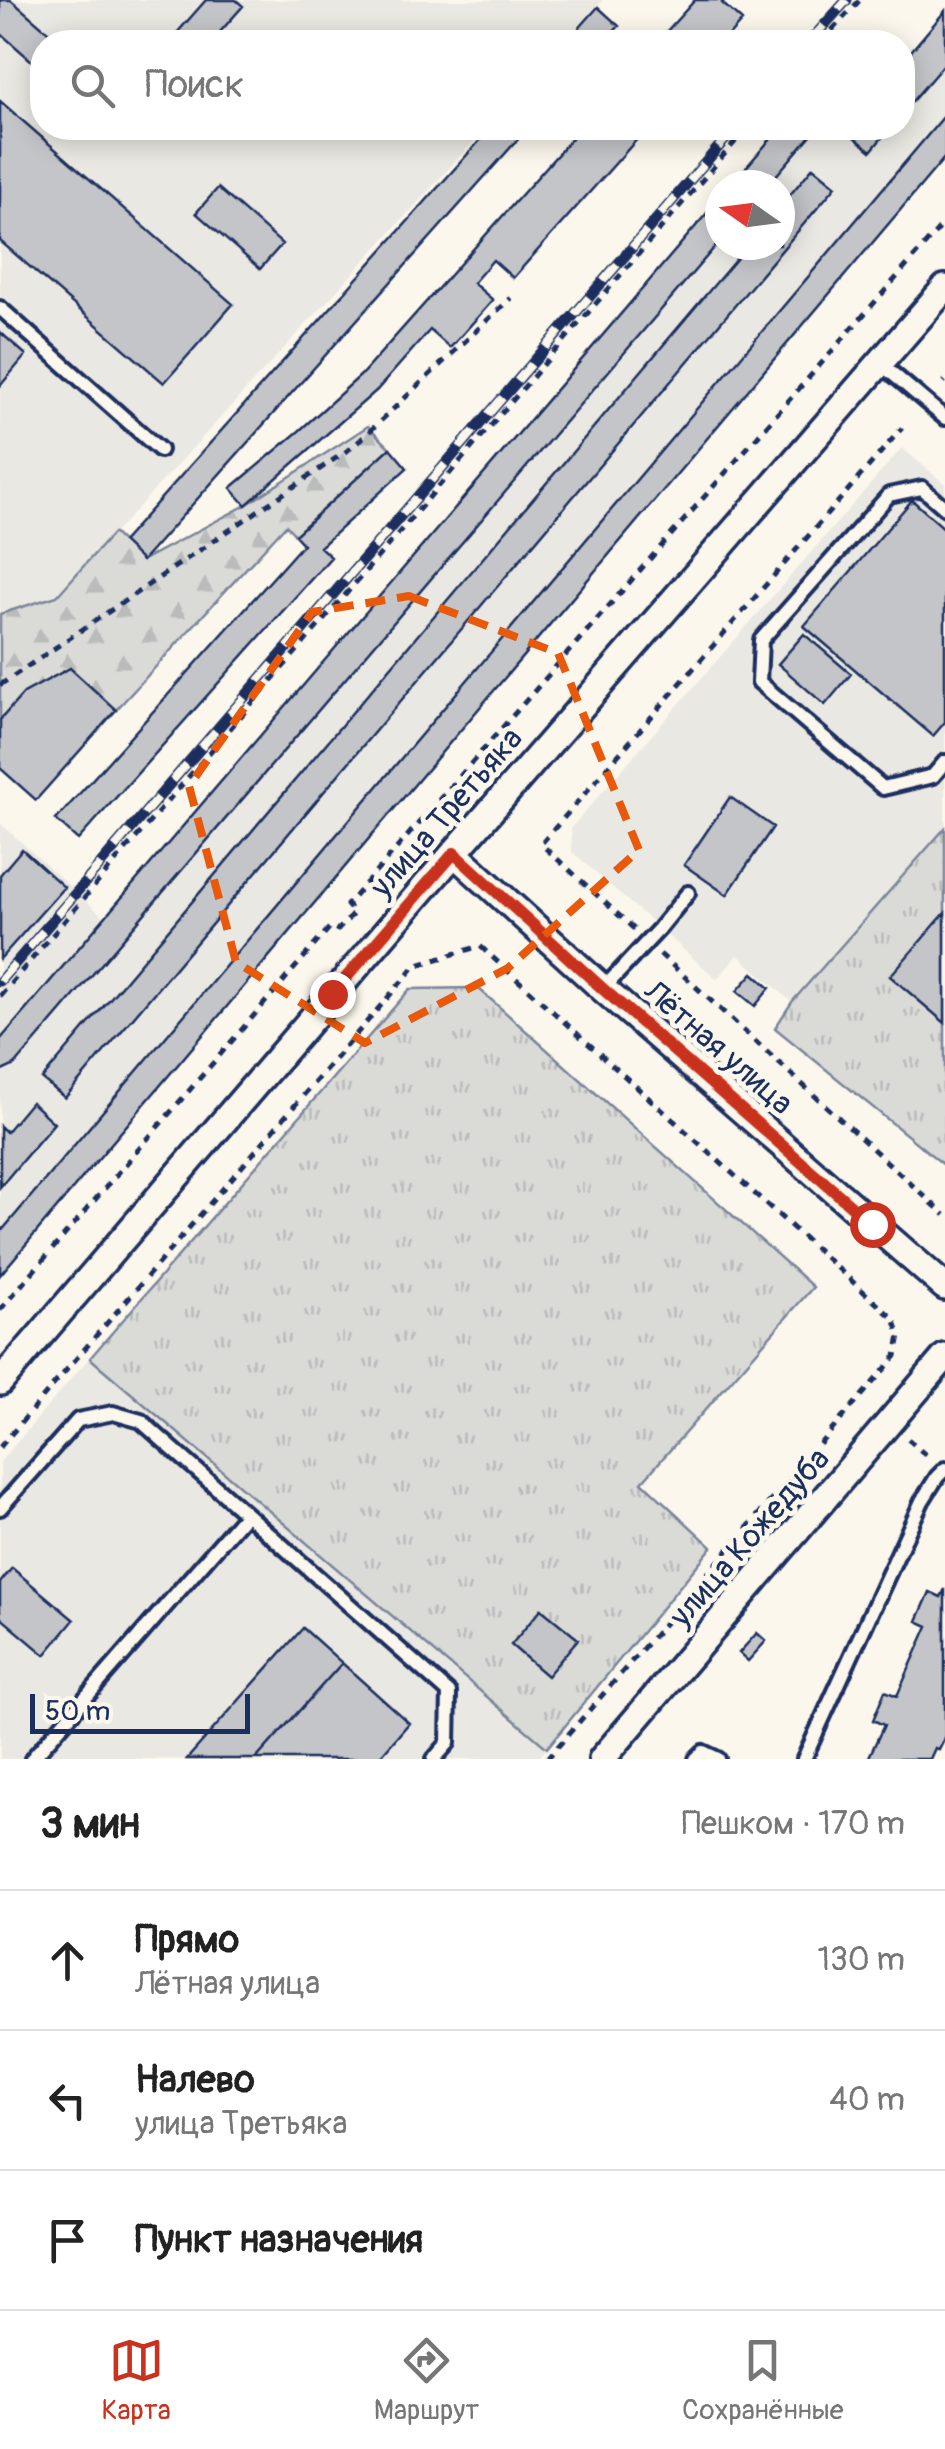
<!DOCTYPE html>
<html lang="ru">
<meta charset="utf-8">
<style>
:root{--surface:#fff;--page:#f6f6f6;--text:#222;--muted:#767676;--line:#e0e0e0;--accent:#c8321e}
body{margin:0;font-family:Pangolin,sans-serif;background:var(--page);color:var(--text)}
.compass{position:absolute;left:705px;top:170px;width:90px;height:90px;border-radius:50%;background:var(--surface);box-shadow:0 5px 25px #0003;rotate:284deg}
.scale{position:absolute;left:30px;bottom:25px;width:220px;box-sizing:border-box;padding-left:10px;border:5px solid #1b2f5e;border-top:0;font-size:28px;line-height:35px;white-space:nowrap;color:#1b2f5e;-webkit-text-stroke:8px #fbf7ec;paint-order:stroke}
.stop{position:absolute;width:30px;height:30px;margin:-22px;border:8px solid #c8321e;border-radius:50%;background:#fff}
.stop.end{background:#c8321e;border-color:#fff;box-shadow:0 2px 10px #0008}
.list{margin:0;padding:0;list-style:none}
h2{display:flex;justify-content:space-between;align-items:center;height:130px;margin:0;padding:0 40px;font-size:42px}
h2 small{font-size:32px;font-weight:400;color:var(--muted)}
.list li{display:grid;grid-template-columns:65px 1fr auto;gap:30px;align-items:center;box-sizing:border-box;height:140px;padding:0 40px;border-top:2px solid var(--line)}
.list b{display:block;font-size:38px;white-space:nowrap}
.list p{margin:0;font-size:32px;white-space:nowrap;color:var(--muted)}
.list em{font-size:32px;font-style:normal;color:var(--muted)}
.icon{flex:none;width:55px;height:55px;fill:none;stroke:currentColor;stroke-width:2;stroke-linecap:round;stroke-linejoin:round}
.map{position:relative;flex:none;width:945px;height:1759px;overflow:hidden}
.search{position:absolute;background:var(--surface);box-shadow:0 5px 25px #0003;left:30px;right:30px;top:30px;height:110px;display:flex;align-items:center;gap:25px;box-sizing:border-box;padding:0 35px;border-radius:40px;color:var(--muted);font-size:38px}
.sheet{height:550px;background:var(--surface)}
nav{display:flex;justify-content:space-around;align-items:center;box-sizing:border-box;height:140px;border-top:2px solid var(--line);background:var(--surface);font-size:28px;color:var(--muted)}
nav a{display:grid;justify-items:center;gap:5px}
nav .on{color:var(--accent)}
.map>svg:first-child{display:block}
.built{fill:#eae8e2}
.grass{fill:url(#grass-tufts);stroke:#7a849a;stroke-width:2.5}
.forest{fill:url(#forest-firs);stroke:#7a849a;stroke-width:2.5}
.building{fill:#c3c5c9;stroke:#1b2f5e;stroke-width:2.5}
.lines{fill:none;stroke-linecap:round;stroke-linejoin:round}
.lane-casing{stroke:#1b2f5e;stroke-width:20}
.street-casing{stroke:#1b2f5e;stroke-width:32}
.path{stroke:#1b2f5e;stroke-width:5;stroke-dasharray:8 8;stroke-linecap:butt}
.lane{stroke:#fbf7ec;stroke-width:12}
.street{stroke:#fbf7ec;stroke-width:25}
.rail-casing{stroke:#1b2f5e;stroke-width:11}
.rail{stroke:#fbf7ec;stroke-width:8;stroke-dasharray:22;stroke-linecap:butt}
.route{stroke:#c8321e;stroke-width:12}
.marked{fill:none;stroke:#e8590c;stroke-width:8;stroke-dasharray:20 12;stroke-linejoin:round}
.labels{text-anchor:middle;stroke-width:10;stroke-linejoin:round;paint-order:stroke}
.street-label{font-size:32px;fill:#1b2f5e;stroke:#fbf7ec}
</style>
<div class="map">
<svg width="945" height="1759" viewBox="0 0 945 1759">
<defs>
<pattern id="grass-tufts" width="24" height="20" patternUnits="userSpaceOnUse" patternTransform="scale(2.5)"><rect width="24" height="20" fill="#dadad7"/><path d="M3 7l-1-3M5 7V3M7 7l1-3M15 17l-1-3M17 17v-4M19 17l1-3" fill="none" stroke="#babbbb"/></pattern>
<pattern id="forest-firs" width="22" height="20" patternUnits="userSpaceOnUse" patternTransform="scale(2.5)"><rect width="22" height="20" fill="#dadad7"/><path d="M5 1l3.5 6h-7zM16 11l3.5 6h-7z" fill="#babbbb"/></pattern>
</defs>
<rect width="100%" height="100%" fill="#fbf7ec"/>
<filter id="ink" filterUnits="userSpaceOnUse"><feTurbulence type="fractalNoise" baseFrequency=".01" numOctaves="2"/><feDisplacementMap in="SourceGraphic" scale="20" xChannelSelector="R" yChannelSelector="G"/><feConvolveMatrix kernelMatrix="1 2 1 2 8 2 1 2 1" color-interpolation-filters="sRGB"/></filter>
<g filter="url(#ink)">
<path class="built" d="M0,0H603L564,42H42V128H486L57,596L0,614Z
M945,11V157L0,1275V823L105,918L720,198V245H780V185H731L780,128H902L903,62Z
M902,448L945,484V828L792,1002L738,955L717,979L572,852L571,828Z
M90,1357L547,1748L538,1759H0V1462Z"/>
<path class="grass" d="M945,828V1166L775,1028L792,1002Z
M478,988L813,1287L642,1482L712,1547L547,1748L90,1358L410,989Z"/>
<path class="forest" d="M368,426L390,448L295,535L286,525L116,710L70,668L24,693L0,720V614L57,596L113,533L143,560L246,505Z"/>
<path class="building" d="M0,0H11L60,42H42V70L0,33Z
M206,0H236L243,6L211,42H169Z
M695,0H725L722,3L742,21L723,42H657Z
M598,7L619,26L604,42H567Z
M945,11V63L902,113V62Z
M0,101L233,304L164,383L0,241Z
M945,115V157L0,1275V1233Z
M491,128H528L142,561L122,542Z
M581,128H647L513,278L493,260L473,283L493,300L450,348L430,330L377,390L246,505L231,488L299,431L361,375Z
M780,128H817L768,185H731Z
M843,128H890L871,151Z
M813,167L836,186L65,1098L42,1079L748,245H780V207Z
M218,188L282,244L260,269L196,213Z
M720,198V241L15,1065L0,1072V1040Z
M0,332L26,355L0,386Z
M390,448L407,468L320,547L331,557L78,840L56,820L303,544L295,535Z
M912,500L945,529V722L933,736L804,626Z
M804,634L851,674L825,705L778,664Z
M70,668L116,710L36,800L0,768V720L24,693Z
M730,797L773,827L727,895L684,865Z
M22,849L64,887L0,959V875Z
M945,913V1023L890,976Z
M753,973L770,988L755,1006L737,991Z
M31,1102L54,1123L0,1187V1126L6,1132Z
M12,1568L74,1620L45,1655L0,1617V1583Z
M945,1589V1738L939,1750L935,1748L930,1759H868L884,1725L873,1720L885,1691L897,1696L928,1626L917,1621L930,1592L941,1597Z
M541,1609L578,1639L547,1676L511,1645Z
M303,1628L342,1663L256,1759H187Z
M757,1633L766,1641L748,1661L739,1653Z
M342,1663L409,1723L378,1759H256Z"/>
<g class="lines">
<defs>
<path id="lane" d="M0,308L160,450
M880,363L945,418
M945,508L922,488L889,495L761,640L759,682L883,788L933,776L945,762
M603,989L659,929L688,893
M0,1508L78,1420L113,1413L141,1421L449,1693L448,1743L434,1759
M32,1759L246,1514
M696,1759L703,1752L718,1759
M804,1759L922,1501L937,1477L945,1469"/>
<path id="street" d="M454,853L603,989L945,1287
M0,1382L454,853L945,288
M602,1759L945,1357"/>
</defs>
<use href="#lane" class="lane-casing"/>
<use href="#street" class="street-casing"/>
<path class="path" d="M821,42L860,0
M944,382L945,381
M0,685L354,446L511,298
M634,929L541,844L902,428
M660,954L945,1215
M0,996L747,128
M0,1310L331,926L338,930L354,913L347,905L945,222
M908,1439L929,1458
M0,1447L415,966L480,946L894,1319L900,1335L896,1356L547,1759"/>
<use href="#lane" class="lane"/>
<use href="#street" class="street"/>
<defs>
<path id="rail" d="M809,42L847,0
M0,981L735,128"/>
</defs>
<use href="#rail" class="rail-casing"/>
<use href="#rail" class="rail"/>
</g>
</g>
<g class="lines" filter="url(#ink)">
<path class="route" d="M332,994L454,853L603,989L872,1224"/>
</g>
<path class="marked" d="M409,596L558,653L639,850L508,968L365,1043L236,962L189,786L312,612Z"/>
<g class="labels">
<g class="street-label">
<text transform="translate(446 812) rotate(-49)" y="11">улица Третьяка</text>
<text transform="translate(719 1047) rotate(41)" y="11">Лётная улица</text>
<text transform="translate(749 1537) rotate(-49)" y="11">улица Кожедуба</text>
</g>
</g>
</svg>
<svg class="compass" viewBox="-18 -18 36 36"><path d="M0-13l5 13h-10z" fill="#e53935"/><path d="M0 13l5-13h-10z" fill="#767676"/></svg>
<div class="scale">50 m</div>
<div class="stop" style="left:872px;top:1224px"></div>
<div class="stop end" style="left:332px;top:994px"></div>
<div class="search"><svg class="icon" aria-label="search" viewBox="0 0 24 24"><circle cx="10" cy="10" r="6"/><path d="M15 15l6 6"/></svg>Поиск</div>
</div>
<section class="sheet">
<h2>3 мин<small>Пешком · 170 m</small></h2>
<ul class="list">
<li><svg class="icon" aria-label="ahead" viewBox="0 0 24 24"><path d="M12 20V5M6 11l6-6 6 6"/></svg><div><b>Прямо</b><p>Лётная улица</p></div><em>130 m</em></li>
<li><svg class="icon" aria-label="left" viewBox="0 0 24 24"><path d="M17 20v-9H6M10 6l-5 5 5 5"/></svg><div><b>Налево</b><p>улица Третьяка</p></div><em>40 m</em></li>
<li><svg class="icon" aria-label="arrive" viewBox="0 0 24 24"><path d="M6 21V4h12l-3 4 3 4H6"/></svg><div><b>Пункт назначения</b></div></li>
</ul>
</section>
<nav>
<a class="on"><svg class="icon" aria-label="map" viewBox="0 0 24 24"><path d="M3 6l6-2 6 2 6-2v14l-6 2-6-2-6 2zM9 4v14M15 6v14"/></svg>Карта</a>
<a><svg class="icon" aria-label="directions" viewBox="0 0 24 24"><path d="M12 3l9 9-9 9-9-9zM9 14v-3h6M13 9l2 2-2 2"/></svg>Маршрут</a>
<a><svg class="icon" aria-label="saved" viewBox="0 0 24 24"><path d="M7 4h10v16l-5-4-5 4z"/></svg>Сохранённые</a>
</nav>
